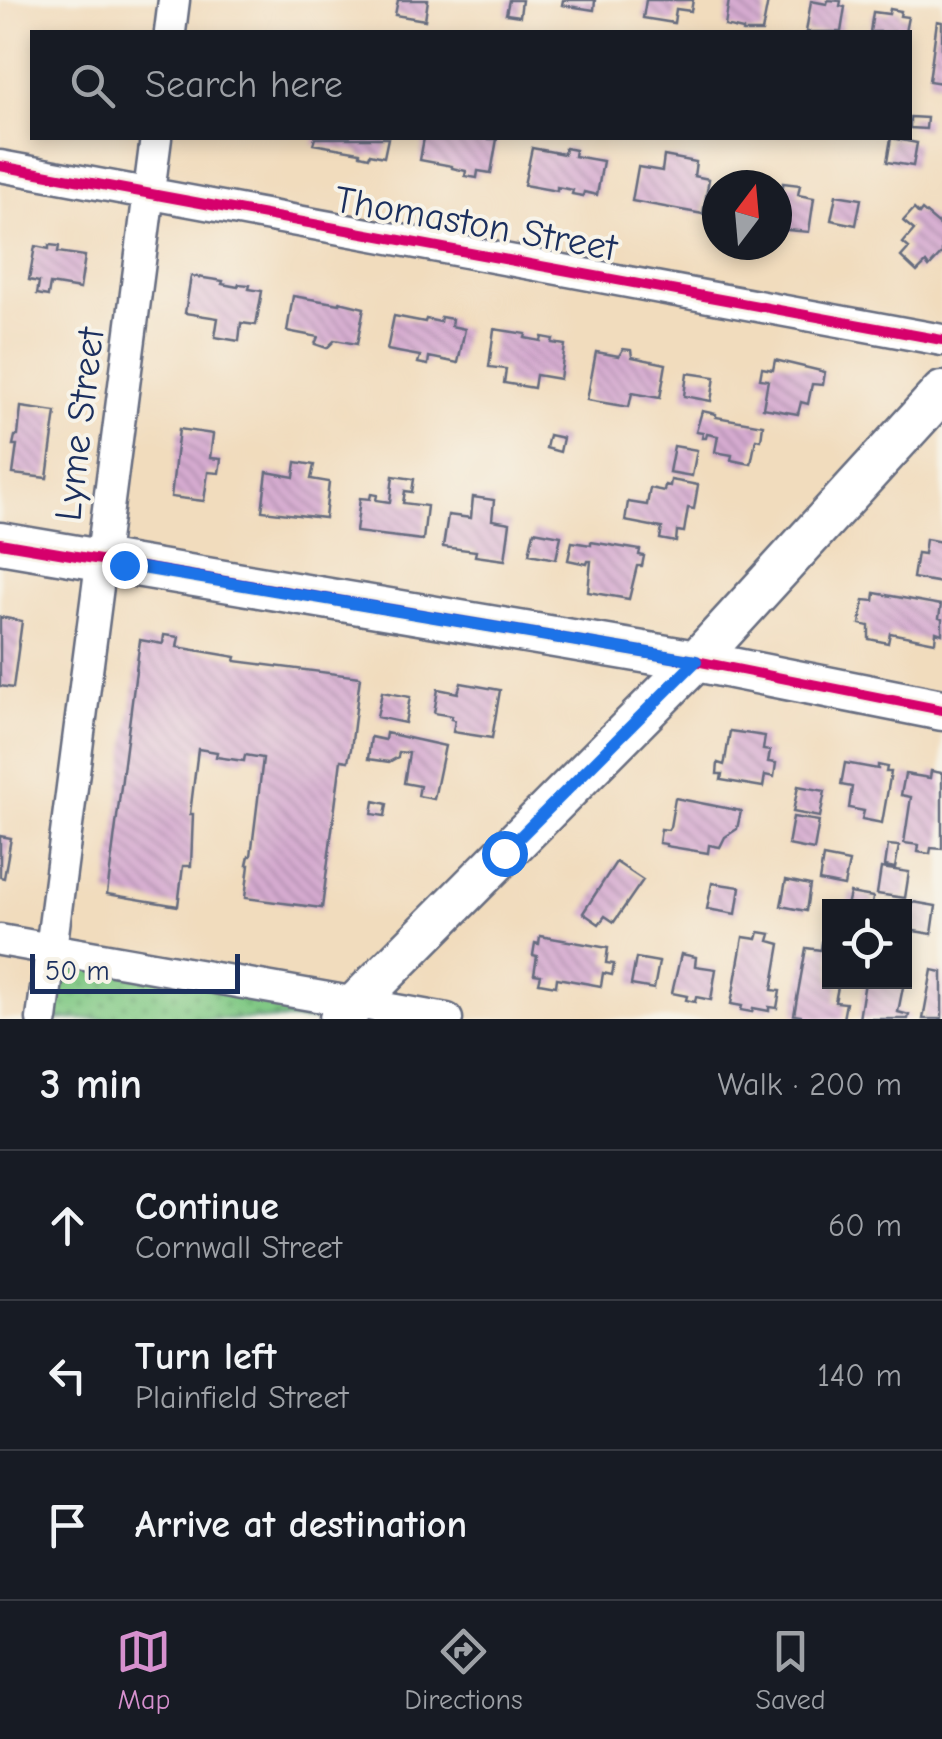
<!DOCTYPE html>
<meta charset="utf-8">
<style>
:root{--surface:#171b24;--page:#20242c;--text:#f1f3f6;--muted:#9ea1a6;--line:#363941;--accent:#d690ce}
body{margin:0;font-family:"Comic Neue",sans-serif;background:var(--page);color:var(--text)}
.controls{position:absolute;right:30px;bottom:30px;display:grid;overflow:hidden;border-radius:0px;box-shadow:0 5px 15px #0003}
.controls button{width:90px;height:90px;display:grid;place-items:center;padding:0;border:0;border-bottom:2px solid var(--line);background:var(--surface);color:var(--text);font:50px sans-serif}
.compass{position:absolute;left:702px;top:170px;width:90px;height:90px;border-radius:50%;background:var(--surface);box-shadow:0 5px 15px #0003;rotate:16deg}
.scale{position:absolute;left:30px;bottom:25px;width:210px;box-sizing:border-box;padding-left:10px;border:5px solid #1b2f5e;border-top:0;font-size:28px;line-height:35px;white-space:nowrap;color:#1b2f5e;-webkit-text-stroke:8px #f7f3e8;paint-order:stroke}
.stop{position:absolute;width:30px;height:30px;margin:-22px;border:8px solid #1a73e8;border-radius:50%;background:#fff}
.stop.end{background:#1a73e8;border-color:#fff;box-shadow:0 2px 10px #0008}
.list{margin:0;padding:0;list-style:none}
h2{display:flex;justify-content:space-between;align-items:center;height:130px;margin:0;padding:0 40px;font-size:42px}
h2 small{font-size:32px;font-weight:400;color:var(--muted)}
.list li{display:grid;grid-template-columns:65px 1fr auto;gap:30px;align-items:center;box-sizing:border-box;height:150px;padding:0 40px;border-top:2px solid var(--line)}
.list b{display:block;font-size:38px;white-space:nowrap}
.list p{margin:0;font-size:32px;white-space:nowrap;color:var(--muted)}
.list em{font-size:32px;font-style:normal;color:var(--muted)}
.icon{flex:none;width:55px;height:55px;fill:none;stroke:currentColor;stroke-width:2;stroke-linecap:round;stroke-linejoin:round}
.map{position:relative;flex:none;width:942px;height:1019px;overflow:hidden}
.search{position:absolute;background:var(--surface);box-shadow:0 5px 15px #0003;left:30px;right:30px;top:30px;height:110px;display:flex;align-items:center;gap:25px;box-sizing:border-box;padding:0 35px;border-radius:0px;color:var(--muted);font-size:38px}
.sheet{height:580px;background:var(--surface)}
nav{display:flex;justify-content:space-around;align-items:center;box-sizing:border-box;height:140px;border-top:2px solid var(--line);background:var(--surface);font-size:28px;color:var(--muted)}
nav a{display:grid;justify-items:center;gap:5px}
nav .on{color:var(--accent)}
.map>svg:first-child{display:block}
.park{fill:url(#park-dots);stroke:#4e7c72;stroke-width:2.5}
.building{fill:url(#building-back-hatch)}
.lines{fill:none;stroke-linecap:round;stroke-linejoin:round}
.street-casing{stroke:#666c7f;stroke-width:35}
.secondary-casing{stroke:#666c7f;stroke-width:45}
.street{stroke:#fff;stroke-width:30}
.secondary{stroke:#fff;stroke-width:40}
.cycleway-casing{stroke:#f7f3e8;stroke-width:16}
.cycleway{stroke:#d6006c;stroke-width:10}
.route{stroke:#1a73e8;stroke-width:12}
.labels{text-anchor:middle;stroke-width:8;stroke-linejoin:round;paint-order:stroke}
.street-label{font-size:38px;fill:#1b2f5e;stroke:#f7f3e8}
</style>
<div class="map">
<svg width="942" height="1019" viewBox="0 0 942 1019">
<defs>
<pattern id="park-dots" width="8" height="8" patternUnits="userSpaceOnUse" patternTransform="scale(2.5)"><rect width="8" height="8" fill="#81c985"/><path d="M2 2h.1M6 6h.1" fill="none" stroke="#69a470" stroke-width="1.8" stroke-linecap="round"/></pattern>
<pattern id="building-back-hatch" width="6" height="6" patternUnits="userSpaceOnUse" patternTransform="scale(2.5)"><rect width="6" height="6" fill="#d6abd0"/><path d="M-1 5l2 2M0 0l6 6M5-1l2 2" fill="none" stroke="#ad8cac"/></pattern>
</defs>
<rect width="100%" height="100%" fill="#f7f3e8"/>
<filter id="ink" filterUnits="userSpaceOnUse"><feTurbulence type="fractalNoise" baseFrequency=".01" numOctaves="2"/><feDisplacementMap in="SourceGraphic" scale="20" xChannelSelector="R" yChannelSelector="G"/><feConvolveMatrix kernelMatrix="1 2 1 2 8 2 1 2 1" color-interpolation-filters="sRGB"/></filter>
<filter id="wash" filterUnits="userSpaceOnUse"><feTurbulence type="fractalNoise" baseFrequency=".0048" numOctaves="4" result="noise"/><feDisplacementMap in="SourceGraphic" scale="40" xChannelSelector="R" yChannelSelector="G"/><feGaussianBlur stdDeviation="2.25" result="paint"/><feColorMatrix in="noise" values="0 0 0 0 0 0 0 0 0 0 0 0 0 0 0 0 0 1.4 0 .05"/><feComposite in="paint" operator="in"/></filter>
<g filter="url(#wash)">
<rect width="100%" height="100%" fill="#f1dcbd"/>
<path class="park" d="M51,949L356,1003L340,1019H42Z"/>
<g id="blocks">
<path class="building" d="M398,0H428L425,20L395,15Z
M509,0H522L520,16L506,14Z
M563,0H595L594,10L562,5Z
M646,0H693L691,11L676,9L674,23L643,18Z
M729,0L768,1L762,32H743V30L725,26Z
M828,0L841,1L840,6L845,7L841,32H806L811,1L827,4Z
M890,9L901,11L900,16L908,17L905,32H870L873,12L889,14Z
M937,21L942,22V83L929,81Z
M910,117L927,118L926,129L910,128Z
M315,138H388L384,157L370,154L369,157L360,155V152L313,144Z
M424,138L497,139L491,173L478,171L477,178L465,176L466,171L452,168V166L420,160Z
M891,138L917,143L913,166L887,162Z
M532,148L564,154L565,148L575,150L574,156L603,161L597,195L584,192L583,196L572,194L573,190L557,187V191L524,185Z
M664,156L696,162L694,176L709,179L703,214L632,201L638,167L662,171Z
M783,183L800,185L798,195L814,198L809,232L777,229V186L783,187Z
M836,195L861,199L856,225L831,220Z
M914,209L919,214L922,210L942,227V253L929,267L926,263L917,272L901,257L909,248L903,243L914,230L903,221Z
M49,245L59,246L58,252L85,256L80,289L50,284L48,296L37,294L39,282L29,280L35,246L49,249Z
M191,276L223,281L222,284L238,287L239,284L250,285L249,289L262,291L256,325L241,323L239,341L215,337L218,318L185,313Z
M293,296L340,304V302L364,308L357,344L335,340L327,348L315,344L318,337L287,331Z
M394,316L425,322L426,319L440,322L441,317L452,319L451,326L465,329L458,363L429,357L428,365L418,363L420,356L387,350Z
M494,329L526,334L525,338L541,341L542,337L553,339L552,343L565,345L560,379L536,375L534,388L504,383L506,369L489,367Z
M623,349L631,350L632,357L666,364L660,398L632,393L629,407L587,400L596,352L619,356Z
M775,360L825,372L823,385L812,384L808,404L801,402L798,414L763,408L768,380L760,379L762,368L773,370Z
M687,373L715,377L711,401L684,396Z
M21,407L56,412L47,478L13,474L17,445H13L15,436H18Z
M702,411L716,414V417L763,425L761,440L756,439L751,464L731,460L732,455L715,452L718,436L707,434L706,438H702L703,433L696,432Z
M179,429L213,434L210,458L221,459L219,473L208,472L204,501L171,497Z
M549,435L563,438L560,452L546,448Z
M674,446L697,450L692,476L669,472Z
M296,462L314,465L311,479L329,482L325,518L262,511L267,472L294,477Z
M393,476L414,479L412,492L405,491L403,503L427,506L423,540L356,532L360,498L370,499L371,494L377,495L376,500L390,502Z
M671,480L698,485L694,509L688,508L684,532L677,531L676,542L660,539L662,528L625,521L628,502L647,505L650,488L664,491L665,485L670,486Z
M473,497L494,500L492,520L510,523L505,560L475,556L476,551L443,547L448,515L471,518Z
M534,531L561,536L556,559L529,554Z
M926,539L942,542V583L913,578L917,553L924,554Z
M572,542L591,545V542L640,550L639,555L644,556L642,566H637L629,599L588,592L591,561H588L587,564L568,560Z
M875,593L941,605L939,618L942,619V634L936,632L935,642L890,633L888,643L869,639V626L860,624L864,600L874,601Z
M0,617L22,621L13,688L0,686Z
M164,635L179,637L177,647L236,657L235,661L360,677L351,749L348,761L341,760L322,908L245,898L249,865H247L249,856H251L263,758L245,755L244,761L216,757L217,752L198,749L190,814H193L191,866H183L178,906L107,894L140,640L163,644Z
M461,683L500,690L492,738L453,732L455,720L451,719L452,716L434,713L438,689L458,693Z
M382,692L410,697L405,723L377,717Z
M730,731L765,736L763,750L770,751L768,762L776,763L774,777L765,775L763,787L721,780L722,774H717L718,763L724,765L725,761Z
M386,733L445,746L434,799L418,796L420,786L404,783L409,753L399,752L398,757L389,762L368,759L371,737L385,740Z
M845,763L878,769V765L887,767L886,772H891L882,823L862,819L864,811L849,808L852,787L841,785Z
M931,771L942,773V849L931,848L930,854L918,852L919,845L904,843L911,797L901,795L905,774L930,778Z
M798,786L825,791L820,817L793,812Z
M675,798L741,811L737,829L725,837L720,847L709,845L708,853L666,846V844L659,843L661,829L668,830L670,827Z
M374,801L387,804L385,816L372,814Z
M793,817L819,821L814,850L788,845Z
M0,836L11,838L4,878L0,877Z
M888,845L899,846L895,868L885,866Z
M823,857L849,862L844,886L819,881Z
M616,862L643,880L614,922L605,916L599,924L583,913Z
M881,868L909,872L905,898L877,894Z
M786,880L810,885L806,911L781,906Z
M712,883L740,887L736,914L707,909Z
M850,893L873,897L872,906H847Z
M913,902L936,906L932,934L908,930Z
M759,932L771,934L769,941L780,944L772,990L780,991L777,1008L769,1007V1011L753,1008L752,1012L741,1010L742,1006L731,1004L743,937L757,939Z
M540,936L608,948L606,963L614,964L612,975L603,973L601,986L557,978L556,986L539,983L541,975L534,974L537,956L533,955L535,943L539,944Z
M822,942L830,944V982H839L835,1002L846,1003L843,1019H801V1016L794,1015L806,948L821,950Z
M681,954L696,957L695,966L716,969L711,1000L696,997L695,1002L686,1000L687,996L672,993Z
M636,958L659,962L654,989L631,985Z
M932,970L942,972V1019H923Z
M865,982H904L898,1012L909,1015L908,1019H859Z"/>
</g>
</g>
<g filter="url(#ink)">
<use href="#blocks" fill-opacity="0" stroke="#666c7f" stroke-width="2.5"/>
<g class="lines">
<defs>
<path id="street" d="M170,32L174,0
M0,166L942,340
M0,940L447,1019
M42,1019L156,138"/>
<path id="secondary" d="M0,543L696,661L942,710
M340,1019L696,661L942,392"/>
</defs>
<use href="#street" class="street-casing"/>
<use href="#secondary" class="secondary-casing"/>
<use href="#street" class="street"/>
<use href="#secondary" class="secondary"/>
<defs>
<path id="cycleway" d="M0,166L942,340
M0,543L696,661L942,710"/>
</defs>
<use href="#cycleway" class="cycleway-casing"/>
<use href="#cycleway" class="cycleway"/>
</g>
</g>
<g class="lines" filter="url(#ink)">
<path class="route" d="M124,565L696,661L504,853"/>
</g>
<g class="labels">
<g class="street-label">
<text transform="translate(476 223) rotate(10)" y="13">Thomaston Street</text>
<text transform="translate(79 424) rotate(-83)" y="13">Lyme Street</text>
</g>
</g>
</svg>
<div class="controls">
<button><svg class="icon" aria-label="locate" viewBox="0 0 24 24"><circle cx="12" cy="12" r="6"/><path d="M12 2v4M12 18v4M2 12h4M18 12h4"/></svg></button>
</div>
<svg class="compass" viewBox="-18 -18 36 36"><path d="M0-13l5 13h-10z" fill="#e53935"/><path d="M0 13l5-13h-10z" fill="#9ea1a6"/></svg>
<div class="scale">50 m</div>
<div class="stop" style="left:504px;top:853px"></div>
<div class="stop end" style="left:124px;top:565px"></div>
<div class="search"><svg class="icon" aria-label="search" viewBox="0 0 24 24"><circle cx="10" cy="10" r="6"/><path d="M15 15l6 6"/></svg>Search here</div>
</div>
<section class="sheet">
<h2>3 min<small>Walk · 200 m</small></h2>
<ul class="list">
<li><svg class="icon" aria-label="ahead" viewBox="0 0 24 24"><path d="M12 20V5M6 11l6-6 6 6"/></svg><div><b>Continue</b><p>Cornwall Street</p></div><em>60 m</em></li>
<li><svg class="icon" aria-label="left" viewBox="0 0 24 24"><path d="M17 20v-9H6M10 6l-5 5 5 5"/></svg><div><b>Turn left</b><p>Plainfield Street</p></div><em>140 m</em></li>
<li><svg class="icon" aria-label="arrive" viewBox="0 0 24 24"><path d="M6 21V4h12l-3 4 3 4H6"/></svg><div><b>Arrive at destination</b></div></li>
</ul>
</section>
<nav>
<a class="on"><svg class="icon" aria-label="map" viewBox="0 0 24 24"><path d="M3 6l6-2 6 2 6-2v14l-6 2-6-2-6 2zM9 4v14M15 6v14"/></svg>Map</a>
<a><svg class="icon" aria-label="directions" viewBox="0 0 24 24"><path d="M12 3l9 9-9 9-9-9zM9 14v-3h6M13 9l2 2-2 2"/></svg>Directions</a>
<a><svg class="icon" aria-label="saved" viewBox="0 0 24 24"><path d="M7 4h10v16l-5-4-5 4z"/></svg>Saved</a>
</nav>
